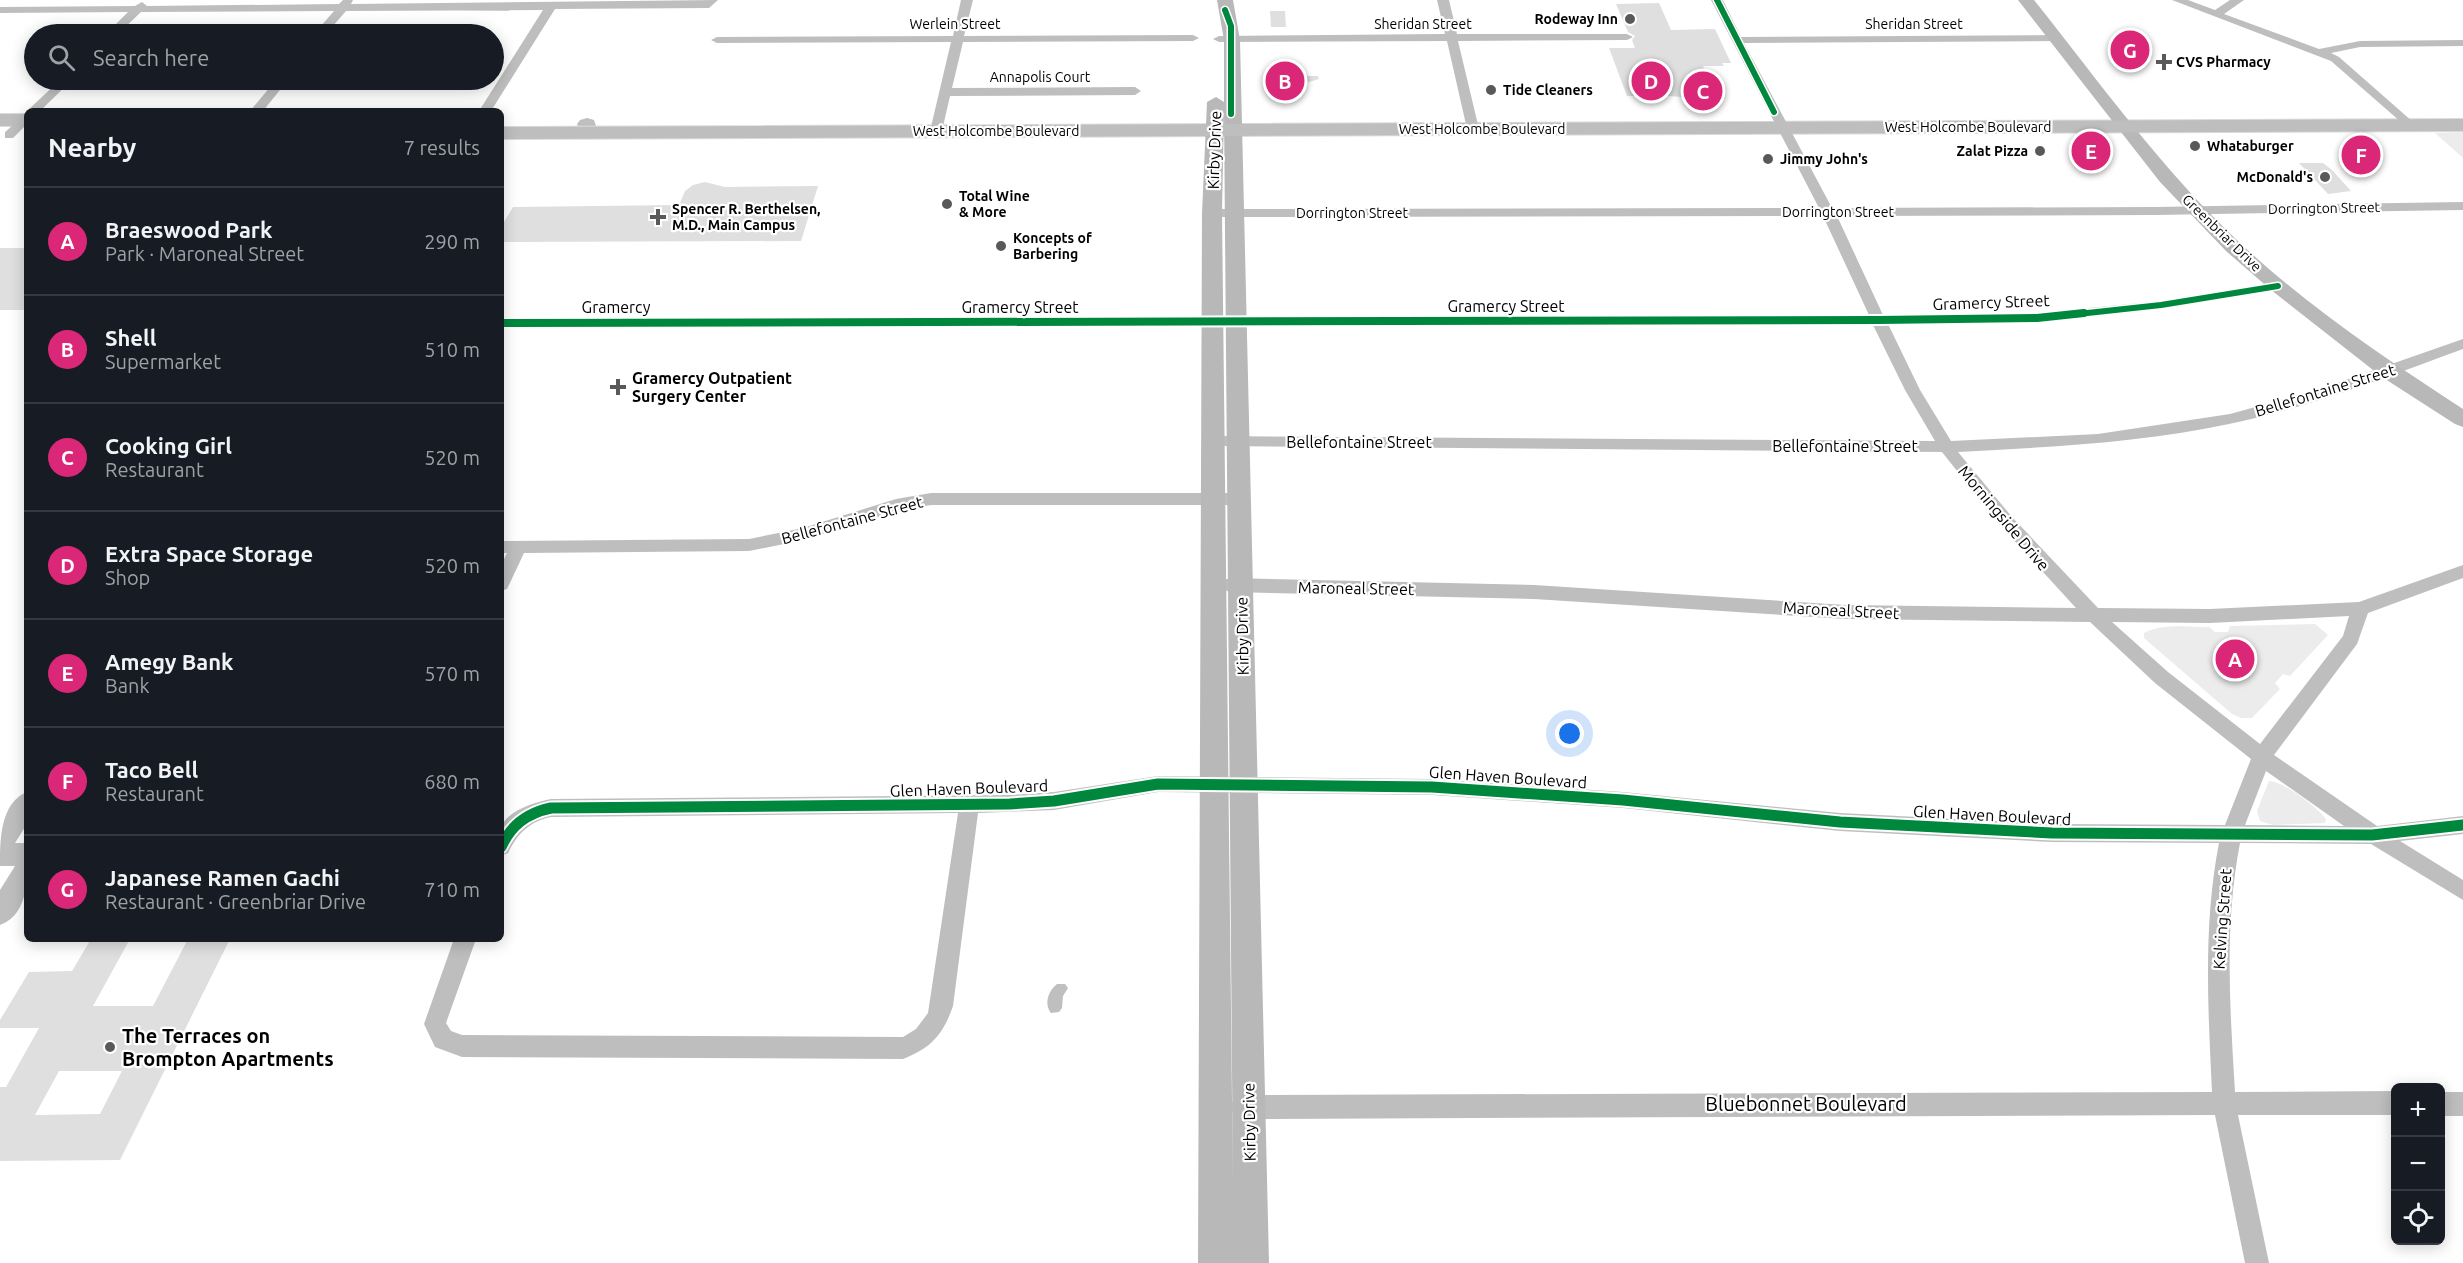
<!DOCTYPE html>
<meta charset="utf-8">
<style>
:root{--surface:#171b24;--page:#242831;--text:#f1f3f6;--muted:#9ea1a6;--line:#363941;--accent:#db2777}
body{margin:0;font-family:Ubuntu,sans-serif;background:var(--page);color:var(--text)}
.controls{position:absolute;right:18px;bottom:18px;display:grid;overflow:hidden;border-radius:9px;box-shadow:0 3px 15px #0003}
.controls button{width:54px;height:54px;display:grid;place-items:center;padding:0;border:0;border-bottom:2px solid var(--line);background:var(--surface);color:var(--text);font:30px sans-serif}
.you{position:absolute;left:1570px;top:734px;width:21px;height:21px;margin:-15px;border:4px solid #fff;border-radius:50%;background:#1a73e8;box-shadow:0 0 0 9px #1a73e833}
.badge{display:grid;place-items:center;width:39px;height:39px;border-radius:50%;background:var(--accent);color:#fff;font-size:20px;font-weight:700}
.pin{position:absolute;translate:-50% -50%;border:3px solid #fff;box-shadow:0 2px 6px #0006}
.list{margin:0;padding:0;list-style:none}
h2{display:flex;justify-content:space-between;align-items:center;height:78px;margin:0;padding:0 24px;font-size:26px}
h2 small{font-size:20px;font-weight:400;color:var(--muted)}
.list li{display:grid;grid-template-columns:39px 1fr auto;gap:18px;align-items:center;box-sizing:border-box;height:108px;padding:0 24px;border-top:2px solid var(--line)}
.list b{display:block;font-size:22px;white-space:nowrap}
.list p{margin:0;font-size:20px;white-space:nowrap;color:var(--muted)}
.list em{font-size:20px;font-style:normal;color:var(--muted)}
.icon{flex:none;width:33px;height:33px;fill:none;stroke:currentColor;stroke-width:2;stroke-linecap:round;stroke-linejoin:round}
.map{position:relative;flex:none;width:2463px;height:1263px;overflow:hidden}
.search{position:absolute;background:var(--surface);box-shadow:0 3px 15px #0003;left:24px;top:24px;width:480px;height:66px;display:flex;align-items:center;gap:15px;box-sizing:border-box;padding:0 21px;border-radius:33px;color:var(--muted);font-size:22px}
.panel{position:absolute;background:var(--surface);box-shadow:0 3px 15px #0003;left:24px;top:108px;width:480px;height:834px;border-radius:9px}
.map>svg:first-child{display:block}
.green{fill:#ececec}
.water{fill:#bfbfbf}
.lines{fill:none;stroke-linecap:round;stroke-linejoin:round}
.river{fill:#bfbfbf;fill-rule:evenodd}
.building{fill:#dfdfdf;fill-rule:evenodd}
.primary-casing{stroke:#dbdbdb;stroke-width:2}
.minor{fill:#bebebe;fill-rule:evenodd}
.tertiary{fill:#bebebe;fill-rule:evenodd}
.secondary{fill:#b8b8b8;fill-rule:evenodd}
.primary{fill:#bebebe;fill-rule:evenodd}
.cycleway-far2-casing{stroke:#fff;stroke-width:9}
.cycleway-far1-casing{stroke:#fff;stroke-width:12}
.cycleway-casing{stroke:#fff;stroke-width:15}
.cycleway-far2{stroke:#00873e;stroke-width:6}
.cycleway-far1{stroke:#00873e;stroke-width:8}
.cycleway{stroke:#00873e;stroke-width:11}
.poi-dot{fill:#595959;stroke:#fff;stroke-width:2}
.labels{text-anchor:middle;stroke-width:4.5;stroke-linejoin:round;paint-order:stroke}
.far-poi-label{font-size:14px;font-weight:bold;fill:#000;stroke:#fff;text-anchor:start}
.far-street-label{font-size:14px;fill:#000;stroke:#fff}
.street-label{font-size:16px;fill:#000;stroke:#fff}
.poi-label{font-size:16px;font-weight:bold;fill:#000;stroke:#fff;text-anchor:start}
.near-poi-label{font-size:20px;font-weight:bold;fill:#000;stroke:#fff;text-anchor:start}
.near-street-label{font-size:20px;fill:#000;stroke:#fff}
</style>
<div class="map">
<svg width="2463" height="1263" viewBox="0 0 2463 1263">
<rect width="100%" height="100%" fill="#fff"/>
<path class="green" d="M2463,132V158L2435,133Z
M2315,624L2328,635L2290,676L2283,674L2275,683L2280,689L2252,718H2241L2232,714L2144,638V633C2161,623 2189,627 2209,627L2215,632H2228L2230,626Z
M2269,781C2283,781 2317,807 2326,819L2325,823L2273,825L2260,821L2257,811Z"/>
<path class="water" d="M1057,984H1065L1068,988L1063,996L1062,1008L1059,1012L1051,1013C1044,1004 1048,991 1057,984Z"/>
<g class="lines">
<path class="river" d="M587,118L594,120L596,126L593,130H579L577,124L580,120Z"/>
</g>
<path class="building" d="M1659,3L1671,30L1715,29L1731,63H1722L1724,66H1703L1716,94H1712L1715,101H1696L1695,98L1668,96H1627L1609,48H1635L1632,40L1635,36L1628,32L1616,4Z
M1270,11H1285L1286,27H1271Z
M1277,76H1318L1319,79L1275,92L1267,84L1270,78Z
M2345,147H2363L2378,162H2360Z
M2299,163H2323L2332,170L2351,191L2328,194Z
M705,182L725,187L818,186L801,241L501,242V227L513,207L679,205L685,191L693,185Z
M0,248H27V310H0Z
M91,939H130L93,1006H153L188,939H230L120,1160L0,1161V1087H6L39,1028H0V1020L29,972L72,971ZM59,1071H122L100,1114L35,1115Z"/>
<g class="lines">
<defs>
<path id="primary" d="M0,114H27V126H0Z
M2463,119V131L501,139V127Z"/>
</defs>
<use href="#primary" class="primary-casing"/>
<path class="minor" d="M343,0H353L351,4L718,0L709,8L555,9L491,111H479L543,10L346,11L326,34H314L334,11L141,12L118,34H106L128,12L0,13V7L135,6L142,2L147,6L339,4Z
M961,0H973L964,36L1193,35L1199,38L1193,41L963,42L952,88L1135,87L1141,91L1135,95L950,96L942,131L936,135L930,131L951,42L717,43L711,40L717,37L953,36Z
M1437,0H1449L1457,34H1627L1633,37L1627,40L1458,41L1479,129L1473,133L1467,129L1447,41L1219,42L1213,39L1219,36L1445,34Z
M1711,0H1723L1741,37L2057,35L2063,38L2057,41L1744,43L1832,208L2155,207L2463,202V210L2155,215L1837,216L1883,315L2037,313L2161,301L2278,282L2285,286L2278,290L2161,309L2037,323L1888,324L1920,390L1951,441L2098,434L2230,414L2317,390L2463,339V349C2386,377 2309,408 2229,424C2140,443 2049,447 1958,452L2012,517L2098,608L2210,609L2359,602L2463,565V578L2368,613L2357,644L2274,755L2377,826L2463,816V834L2400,841L2463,880V900L2371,844L2240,843C2224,926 2230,1009 2235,1092L2396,1091V1115H2238L2269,1263H2245L2215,1115L1242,1119L1234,1115L1230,1107L1234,1099L1242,1095L2212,1092C2208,1009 2203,925 2219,843L2052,842L1840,831L1623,808L1432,795L1158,792L1054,810L978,813L953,1006C943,1035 931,1048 903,1059L462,1057L435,1047L424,1024L454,939H476L446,1023L451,1031L462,1035L903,1037L916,1029L928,1013L958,813L551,817C530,821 517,834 508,853L501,856C501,848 498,834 501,827C508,810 536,802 551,799L1010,795L1054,792L1158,776L1432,779L1623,792L1840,813L2052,824L2225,825L2251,759L2155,683L2090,622L1846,619L1534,599L1230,592L1224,590L1221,585L1224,580L1230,578L1534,585L1846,605L2076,608L2000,525L1942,452L1214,446L1206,441L1214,436L1935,441L1905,390L1873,325L501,328V318L1869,315L1823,216L1212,217L1205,213L1212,209L1819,208ZM2349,616L2343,636L2260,744L2168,672L2112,622L2210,623ZM2266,771L2344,826L2245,825Z
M2172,0H2188L2215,10L2230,0H2244L2224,14L2319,49L2360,41L2463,40V46L2360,47L2331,53L2339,57L2413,122V128L2409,129L2331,61Z
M60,80H72L40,111H27Z
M276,80H288L263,111H250Z
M27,113V124L13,138H5V132Z
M931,493H1239L1247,499L1239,505H931L897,511L804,540L749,551L524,553L507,589L501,591V565L507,553H501V541L749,539L803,528L896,499Z
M2440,1092H2463V1116H2440Z"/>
<path class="tertiary" d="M27,792V824L15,843H27C27,871 32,913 0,925V890L15,866H0C0,840 0,803 27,792Z"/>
<path class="secondary" d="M1217,0H1233L1240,40L1269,1263H1198L1202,213L1207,102L1216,97L1224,102V40ZM1224,111L1233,1187L1222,213Z
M2018,0H2034C2100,83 2163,171 2240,243C2307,306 2386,359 2463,409V427L2455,424L2382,377L2271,290L2226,251L2160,182Z"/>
<use href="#primary" class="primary"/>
<defs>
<path id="cycleway-far2" d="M1717,0L1774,112
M1225,10L1231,26V114
M2069,315L2161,305L2278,286"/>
<path id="cycleway-far1" d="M501,323L1878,320L2037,318L2084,313"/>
<path id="cycleway" d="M501,847C511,825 527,813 551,808L1010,804L1054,801L1158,784L1432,787L1623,800L1840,822L2052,833L2372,835L2463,825"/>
</defs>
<use href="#cycleway-far2" class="cycleway-far2-casing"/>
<use href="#cycleway-far1" class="cycleway-far1-casing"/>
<use href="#cycleway" class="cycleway-casing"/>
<use href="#cycleway-far2" class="cycleway-far2"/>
<use href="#cycleway-far1" class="cycleway-far1"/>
<use href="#cycleway" class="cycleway"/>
</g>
<g class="poi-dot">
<circle cx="1630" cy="19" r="6"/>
<path d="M2161 53h6v6h6v6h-6v6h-6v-6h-6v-6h6z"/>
<circle cx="1491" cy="90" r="6"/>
<circle cx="2195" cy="146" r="6"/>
<circle cx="2040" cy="151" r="6"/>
<circle cx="1768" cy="159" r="6"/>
<circle cx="2325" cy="177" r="6"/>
<circle cx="947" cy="204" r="6"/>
<path d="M655 208h6v6h6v6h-6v6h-6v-6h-6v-6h6z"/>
<circle cx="1001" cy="246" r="6"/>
<path d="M615 378h6v6h6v6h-6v6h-6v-6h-6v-6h6z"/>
<circle cx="110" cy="1047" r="6"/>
</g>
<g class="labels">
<g class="far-poi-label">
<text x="1618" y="24" text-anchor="end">Rodeway Inn</text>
<text x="2176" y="67">CVS Pharmacy</text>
<text x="1503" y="95">Tide Cleaners</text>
<text x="2207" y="151">Whataburger</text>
<text x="2028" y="156" text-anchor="end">Zalat Pizza</text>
<text x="1780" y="164">Jimmy John's</text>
<text x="2313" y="182" text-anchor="end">McDonald's</text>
<text x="959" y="201">Total Wine<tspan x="959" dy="16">&amp; More</tspan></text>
<text x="672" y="214">Spencer R. Berthelsen,<tspan x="672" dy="16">M.D., Main Campus</tspan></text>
<text x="1013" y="243">Koncepts of<tspan x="1013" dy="16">Barbering</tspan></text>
</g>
<g class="far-street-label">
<text x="955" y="29">Werlein Street</text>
<text x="1423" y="29">Sheridan Street</text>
<text x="1914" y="29">Sheridan Street</text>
<text x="1040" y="82">Annapolis Court</text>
<text x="1968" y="132">West Holcombe Boulevard</text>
<text x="1482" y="134">West Holcombe Boulevard</text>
<text x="996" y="136">West Holcombe Boulevard</text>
<text transform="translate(2324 208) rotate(-1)" y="5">Dorrington Street</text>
<text x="1838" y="217">Dorrington Street</text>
<text x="1352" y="218">Dorrington Street</text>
<text transform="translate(2222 233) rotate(44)" y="5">Greenbriar Drive</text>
</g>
<g class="street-label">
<text transform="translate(1214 150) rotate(-88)" y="6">Kirby Drive</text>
<text transform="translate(1991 302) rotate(-2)" y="6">Gramercy Street</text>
<text x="1506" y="312">Gramercy Street</text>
<text x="616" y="313">Gramercy</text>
<text x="1020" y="313">Gramercy Street</text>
<text transform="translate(2325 390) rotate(-17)" y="6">Bellefontaine Street</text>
<text x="1359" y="448">Bellefontaine Street</text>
<text x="1845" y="452">Bellefontaine Street</text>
<text transform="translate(2004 518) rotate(50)" y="6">Morningside Drive</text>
<text transform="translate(852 520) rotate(-15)" y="6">Bellefontaine Street</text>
<text transform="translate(1356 588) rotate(1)" y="6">Maroneal Street</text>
<text transform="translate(1841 610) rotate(3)" y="6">Maroneal Street</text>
<text transform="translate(1242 636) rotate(-91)" y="6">Kirby Drive</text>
<text transform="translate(1508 777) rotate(4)" y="6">Glen Haven Boulevard</text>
<text transform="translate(969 788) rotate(-2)" y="6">Glen Haven Boulevard</text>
<text transform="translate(1992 815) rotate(3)" y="6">Glen Haven Boulevard</text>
<text transform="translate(2222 919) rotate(-86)" y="6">Kelving Street</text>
<text transform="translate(1249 1122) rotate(-91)" y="6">Kirby Drive</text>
</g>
<g class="poi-label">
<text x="632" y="384">Gramercy Outpatient<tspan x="632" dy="18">Surgery Center</tspan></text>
</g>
<g class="near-poi-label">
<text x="122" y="1043">The Terraces on<tspan x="122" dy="23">Brompton Apartments</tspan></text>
</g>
<g class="near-street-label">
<text x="1806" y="1111">Bluebonnet Boulevard</text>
</g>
</g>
</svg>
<div class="controls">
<button>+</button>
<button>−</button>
<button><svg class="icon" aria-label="locate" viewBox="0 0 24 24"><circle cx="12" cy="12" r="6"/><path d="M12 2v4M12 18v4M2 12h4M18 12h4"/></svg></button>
</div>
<div class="you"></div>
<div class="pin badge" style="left:2235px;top:659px">A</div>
<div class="pin badge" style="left:1285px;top:81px">B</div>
<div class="pin badge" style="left:1703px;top:91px">C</div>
<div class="pin badge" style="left:1651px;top:81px">D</div>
<div class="pin badge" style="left:2091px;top:151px">E</div>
<div class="pin badge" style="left:2361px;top:155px">F</div>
<div class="pin badge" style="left:2130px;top:50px">G</div>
<div class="search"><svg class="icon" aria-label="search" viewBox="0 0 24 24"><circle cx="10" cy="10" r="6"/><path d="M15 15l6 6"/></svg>Search here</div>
<section class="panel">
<h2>Nearby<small>7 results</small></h2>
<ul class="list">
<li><span class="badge">A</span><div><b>Braeswood Park</b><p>Park · Maroneal Street</p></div><em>290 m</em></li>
<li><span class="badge">B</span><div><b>Shell</b><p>Supermarket</p></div><em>510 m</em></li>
<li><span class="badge">C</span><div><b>Cooking Girl</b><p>Restaurant</p></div><em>520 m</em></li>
<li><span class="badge">D</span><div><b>Extra Space Storage</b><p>Shop</p></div><em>520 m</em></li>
<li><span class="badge">E</span><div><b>Amegy Bank</b><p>Bank</p></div><em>570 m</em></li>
<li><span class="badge">F</span><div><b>Taco Bell</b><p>Restaurant</p></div><em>680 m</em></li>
<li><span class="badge">G</span><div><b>Japanese Ramen Gachi</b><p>Restaurant · Greenbriar Drive</p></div><em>710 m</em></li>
</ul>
</section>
</div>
